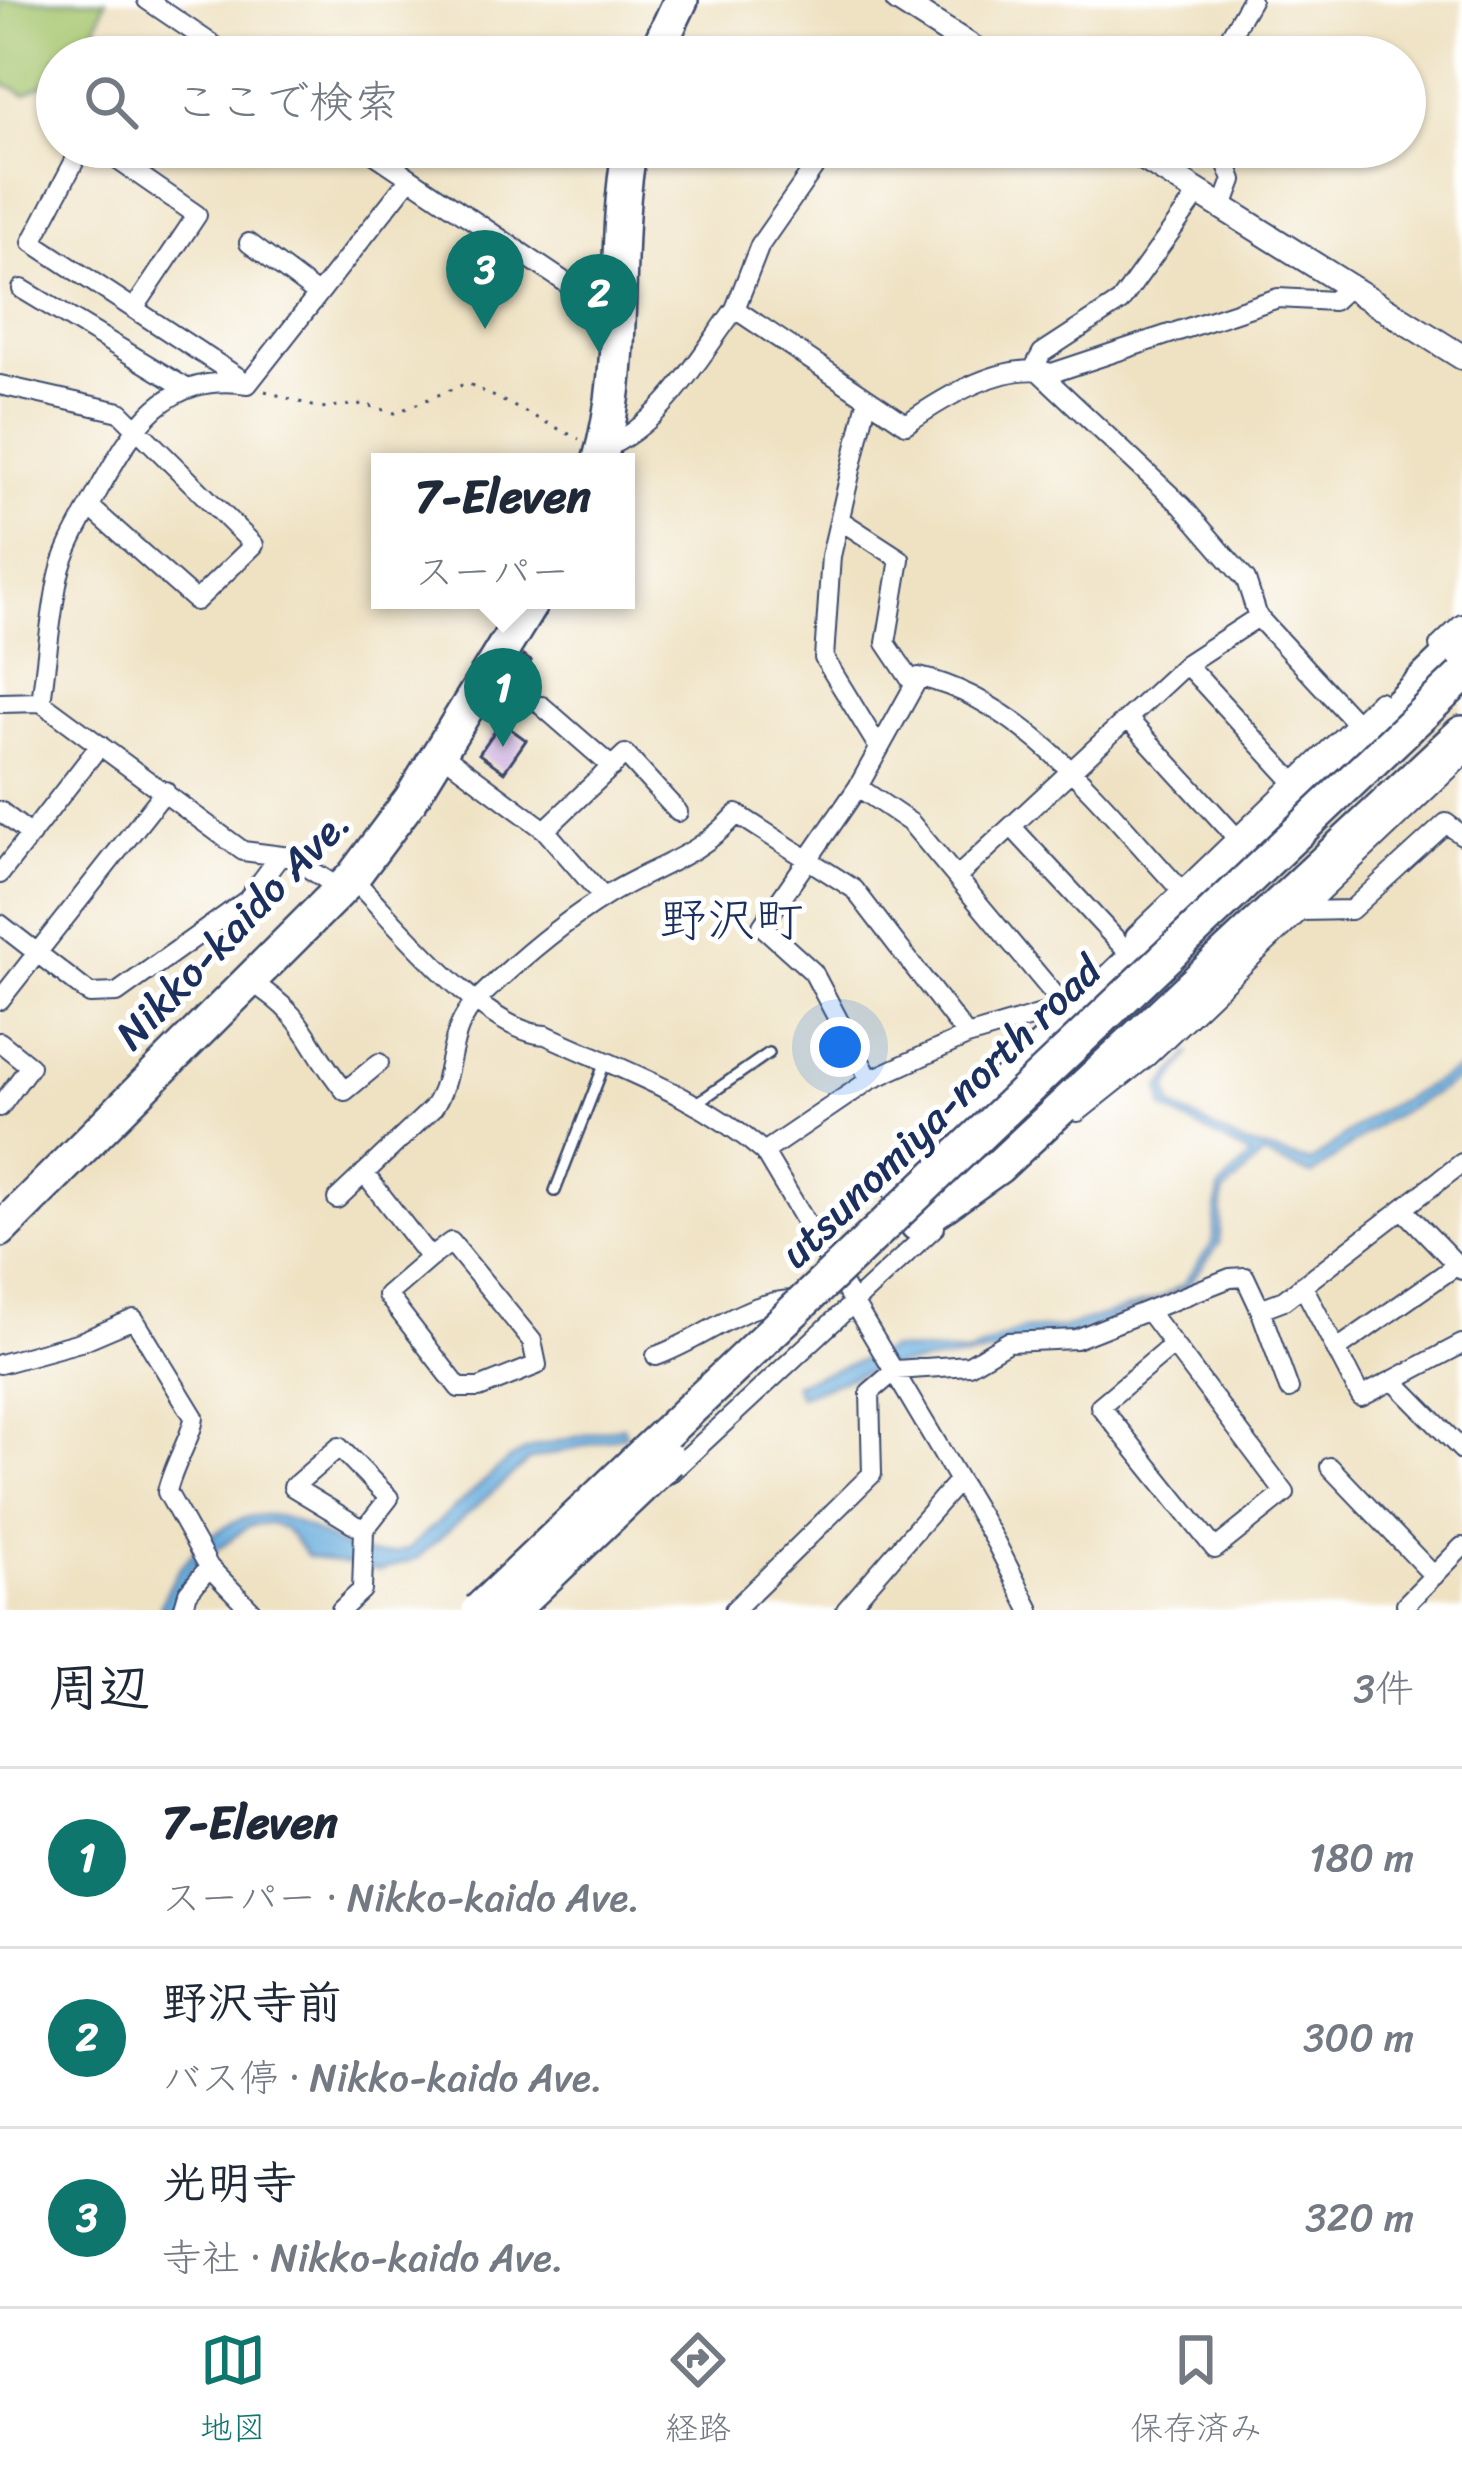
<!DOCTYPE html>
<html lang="ja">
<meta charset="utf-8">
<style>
:root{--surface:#fff;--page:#f2f2f3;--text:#1f2937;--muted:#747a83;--line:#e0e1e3;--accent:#0f766e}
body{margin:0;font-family:Sriracha,"Klee One",sans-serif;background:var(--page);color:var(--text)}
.you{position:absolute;left:840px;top:1047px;width:42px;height:42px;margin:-30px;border:9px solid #fff;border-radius:50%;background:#1a73e8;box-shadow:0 0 0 18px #1a73e833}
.badge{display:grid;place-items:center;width:78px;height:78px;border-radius:50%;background:var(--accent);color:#fff;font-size:39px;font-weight:700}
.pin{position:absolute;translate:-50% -99px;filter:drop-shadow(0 3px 6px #0008)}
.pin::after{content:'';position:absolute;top:63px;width:42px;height:36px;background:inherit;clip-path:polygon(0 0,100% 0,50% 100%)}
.popup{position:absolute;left:371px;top:453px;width:264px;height:156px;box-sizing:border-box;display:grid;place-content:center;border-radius:0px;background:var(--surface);filter:drop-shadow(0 3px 9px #0005);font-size:39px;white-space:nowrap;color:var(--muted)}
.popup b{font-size:45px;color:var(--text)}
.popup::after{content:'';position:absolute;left:50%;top:100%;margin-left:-24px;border:24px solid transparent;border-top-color:var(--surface)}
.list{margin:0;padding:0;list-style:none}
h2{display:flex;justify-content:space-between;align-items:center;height:156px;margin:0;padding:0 48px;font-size:51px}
h2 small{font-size:39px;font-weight:400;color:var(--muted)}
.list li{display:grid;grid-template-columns:78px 1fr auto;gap:36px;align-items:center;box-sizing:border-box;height:180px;padding:0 48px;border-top:3px solid var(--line)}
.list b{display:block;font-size:45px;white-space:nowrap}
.list p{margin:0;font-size:39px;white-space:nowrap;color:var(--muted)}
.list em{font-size:39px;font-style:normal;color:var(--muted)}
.icon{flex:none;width:66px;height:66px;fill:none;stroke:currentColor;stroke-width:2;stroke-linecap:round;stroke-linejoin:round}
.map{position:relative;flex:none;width:1462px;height:1610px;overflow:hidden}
.search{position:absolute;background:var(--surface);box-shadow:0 3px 9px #0004;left:36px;right:36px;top:36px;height:132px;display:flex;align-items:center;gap:30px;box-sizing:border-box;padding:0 42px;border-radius:66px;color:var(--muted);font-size:45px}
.sheet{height:696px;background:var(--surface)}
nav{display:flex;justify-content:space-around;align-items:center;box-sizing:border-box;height:168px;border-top:3px solid var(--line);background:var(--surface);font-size:33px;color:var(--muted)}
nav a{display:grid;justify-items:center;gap:6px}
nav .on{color:var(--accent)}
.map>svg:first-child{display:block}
.green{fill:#a5c56d;stroke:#607a66;stroke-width:3}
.water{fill:#65abdb;stroke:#406d9c;stroke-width:3}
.building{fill:#d3b7e5}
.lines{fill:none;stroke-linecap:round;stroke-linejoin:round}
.lane-casing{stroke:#3b4a6d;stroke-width:14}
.street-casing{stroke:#3b4a6d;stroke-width:22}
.secondary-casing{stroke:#3b4a6d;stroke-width:28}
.highway-casing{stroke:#3b4a6d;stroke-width:38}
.path{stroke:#3b4a6d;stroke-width:3;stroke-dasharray:3 9;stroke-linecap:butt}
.lane{stroke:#fff;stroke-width:9}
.street{stroke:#fff;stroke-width:18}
.secondary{stroke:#fff;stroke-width:24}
.highway{stroke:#fff;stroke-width:33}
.highway-bridge-casing{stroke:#3b4a6d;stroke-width:38;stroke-linecap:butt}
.highway-bridge{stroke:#fff;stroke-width:33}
.labels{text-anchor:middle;stroke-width:10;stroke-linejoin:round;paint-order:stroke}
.street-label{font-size:42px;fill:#1b2f5e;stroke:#fff}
.quarter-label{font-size:48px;fill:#1b2f5e;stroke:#fff}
</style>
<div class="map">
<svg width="1462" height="1610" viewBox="0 0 1462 1610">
<rect width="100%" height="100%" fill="#fff"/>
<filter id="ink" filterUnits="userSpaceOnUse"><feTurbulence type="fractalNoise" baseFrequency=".00833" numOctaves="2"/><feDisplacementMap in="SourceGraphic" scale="24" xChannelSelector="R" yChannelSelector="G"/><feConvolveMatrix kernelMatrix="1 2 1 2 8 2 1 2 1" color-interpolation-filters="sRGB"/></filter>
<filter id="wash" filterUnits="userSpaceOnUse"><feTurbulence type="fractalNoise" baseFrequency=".004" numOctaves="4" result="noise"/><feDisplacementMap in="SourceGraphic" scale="48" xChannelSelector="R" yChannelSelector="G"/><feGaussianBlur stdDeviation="2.7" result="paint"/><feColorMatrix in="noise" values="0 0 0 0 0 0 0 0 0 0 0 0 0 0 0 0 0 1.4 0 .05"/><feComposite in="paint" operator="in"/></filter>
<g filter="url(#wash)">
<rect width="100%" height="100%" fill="#efe2c3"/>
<path class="green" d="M0,0H106L86,53L57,57V76L25,94L0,81Z"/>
<path class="water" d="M1191,1052L1167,1089L1172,1106L1241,1143L1311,1162L1373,1114L1462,1068V1078L1379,1124L1312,1175L1263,1155L1223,1194L1219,1244L1187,1287L1074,1335L970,1357L877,1368L799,1396L794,1384L891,1349L967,1354L1021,1330L1063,1328L1160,1298L1183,1284L1212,1244L1219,1189L1251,1156L1164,1109L1160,1088Z
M623,1426L626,1435L529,1460L416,1559L380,1571L308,1557L286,1530L271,1523L250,1525L192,1568L173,1610H159C172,1577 184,1558 212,1536C296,1471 328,1580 408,1549L508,1460L534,1447Z"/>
<g id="blocks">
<path class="building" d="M523,656L531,661L509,693L503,689Z
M501,722L526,740L504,772L479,754Z"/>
</g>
</g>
<g filter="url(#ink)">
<use href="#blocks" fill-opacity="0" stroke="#3b4a6d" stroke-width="3"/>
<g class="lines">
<defs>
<path id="lane" d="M697,1103L769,1053
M555,1191L606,1060"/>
<path id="street" d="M147,0L231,57
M1218,57L1251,0
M82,147L32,242L244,381
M99,147L197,215L136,306
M364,147L614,315
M1220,147L1233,180L1222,209
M249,243L317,294
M22,289L186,388
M735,309L760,245L822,156
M1034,368L1042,353L1120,302L1198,194
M1036,369L1182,506L1246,580L1258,617L1356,723
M0,385L120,412L254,545L196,601L90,507
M867,401L831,556L824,658L879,748
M603,449C663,424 697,360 735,309L906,424C943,398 1004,360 1052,373L1278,298L1333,301L1346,289
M840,520L900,559L886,643L914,685
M1439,646L1462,624
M1186,664L1294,782
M41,702C47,660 50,616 59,575C66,545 84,518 98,491C134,427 164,372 248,384L410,178
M0,703L41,702L243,851L290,857L341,889
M542,706L612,767
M1128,719L1236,837
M441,753L545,830L603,897
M0,811L31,835
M1012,827L1124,948
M545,830L625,754L678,812
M0,874L100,745
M959,875L1186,664L1258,617
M352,878C396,922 483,1032 546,1035C622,1070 699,1096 764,1152L996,1543L1030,1610
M1301,911L1351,910L1446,823L1462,835
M0,924L90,994L117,993L247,900L280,856
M1135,936L1379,701
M251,982C310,1019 304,1042 345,1091L379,1063
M0,1000L165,791
M0,1042L30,1066L0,1107
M870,1080L813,972L762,926L858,787L919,677C1027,700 1109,814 1181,890
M1078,1112L1147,1057L1462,757
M764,1152L870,1080L967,1036L1065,1007L911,823L858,787
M364,1173L430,1258L387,1295L459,1388H479L537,1365L532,1341L451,1242L430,1258
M894,1195L1005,1073
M337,1199L433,1108C456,1075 445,1032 477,1000C515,963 562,923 606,896C656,865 696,859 737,814L854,889L967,1036
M1403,1209L1462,1270
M1303,1286L1361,1397L1462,1344
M1260,1309L1289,1389
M1149,1312L1285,1493L1215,1549L1100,1406L1173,1345
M1336,1350L1457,1265
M656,1356C702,1340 745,1301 793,1300
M0,1364L80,1342L134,1319L194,1417C193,1434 172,1467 167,1492L209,1567
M1393,1380L1462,1450
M1330,1467L1434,1576
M669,1474L935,1227
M1406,1604L1462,1547
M183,1610L188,1593L209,1567L251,1610
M341,1610L362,1590L364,1530L389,1498L339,1447L293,1487L364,1530
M734,1610L872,1474L870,1392L896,1370L969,1365L1008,1342L1076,1339L1230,1278L1245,1277L1260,1309L1284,1300L1462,1163
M846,1610L958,1481"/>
<path id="secondary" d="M898,0L987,57
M1126,147L1462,357"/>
<path id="highway" d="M654,57L681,0
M599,462C629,364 611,250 630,147
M1001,1102L1035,1055L1462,644
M917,1224L998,1167L1462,733
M0,1230L352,878L411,799L533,600"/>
</defs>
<use href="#lane" class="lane-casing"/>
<use href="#street" class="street-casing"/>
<use href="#secondary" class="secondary-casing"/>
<use href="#highway" class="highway-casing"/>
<path class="path" d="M265,391L319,408L363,404L395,413L467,383L579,439"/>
<use href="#lane" class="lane"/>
<use href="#street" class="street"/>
<use href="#secondary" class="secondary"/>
<use href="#highway" class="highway"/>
<defs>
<path id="highway-bridge" d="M479,1610L1462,676
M512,1610L669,1460"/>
</defs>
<use href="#highway-bridge" class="highway-bridge-casing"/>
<use href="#highway-bridge" class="highway-bridge"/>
</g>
</g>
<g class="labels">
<g class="street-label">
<text transform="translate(232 928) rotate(-46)" y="15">Nikko-kaido Ave.</text>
<text transform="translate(940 1111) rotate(-44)" y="15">utsunomiya-north road</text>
</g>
<g class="quarter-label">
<text x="731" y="936">野沢町</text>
</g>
</g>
</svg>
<div class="you"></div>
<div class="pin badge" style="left:503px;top:747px">1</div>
<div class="popup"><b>7-Eleven</b>スーパー</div>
<div class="pin badge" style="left:599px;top:353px">2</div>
<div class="pin badge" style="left:485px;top:329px">3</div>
<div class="search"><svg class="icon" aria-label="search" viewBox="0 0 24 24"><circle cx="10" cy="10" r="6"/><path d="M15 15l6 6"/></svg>ここで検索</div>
</div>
<section class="sheet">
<h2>周辺<small>3件</small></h2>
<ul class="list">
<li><span class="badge">1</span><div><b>7-Eleven</b><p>スーパー · Nikko-kaido Ave.</p></div><em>180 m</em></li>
<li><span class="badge">2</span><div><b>野沢寺前</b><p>バス停 · Nikko-kaido Ave.</p></div><em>300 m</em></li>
<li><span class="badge">3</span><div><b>光明寺</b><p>寺社 · Nikko-kaido Ave.</p></div><em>320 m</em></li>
</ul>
</section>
<nav>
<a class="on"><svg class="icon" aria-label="map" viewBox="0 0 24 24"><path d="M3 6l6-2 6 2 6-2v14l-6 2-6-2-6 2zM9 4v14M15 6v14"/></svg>地図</a>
<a><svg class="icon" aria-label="directions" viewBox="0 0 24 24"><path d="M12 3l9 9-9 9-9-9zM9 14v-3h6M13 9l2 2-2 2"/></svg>経路</a>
<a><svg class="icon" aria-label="saved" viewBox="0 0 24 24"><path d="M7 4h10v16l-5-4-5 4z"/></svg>保存済み</a>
</nav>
